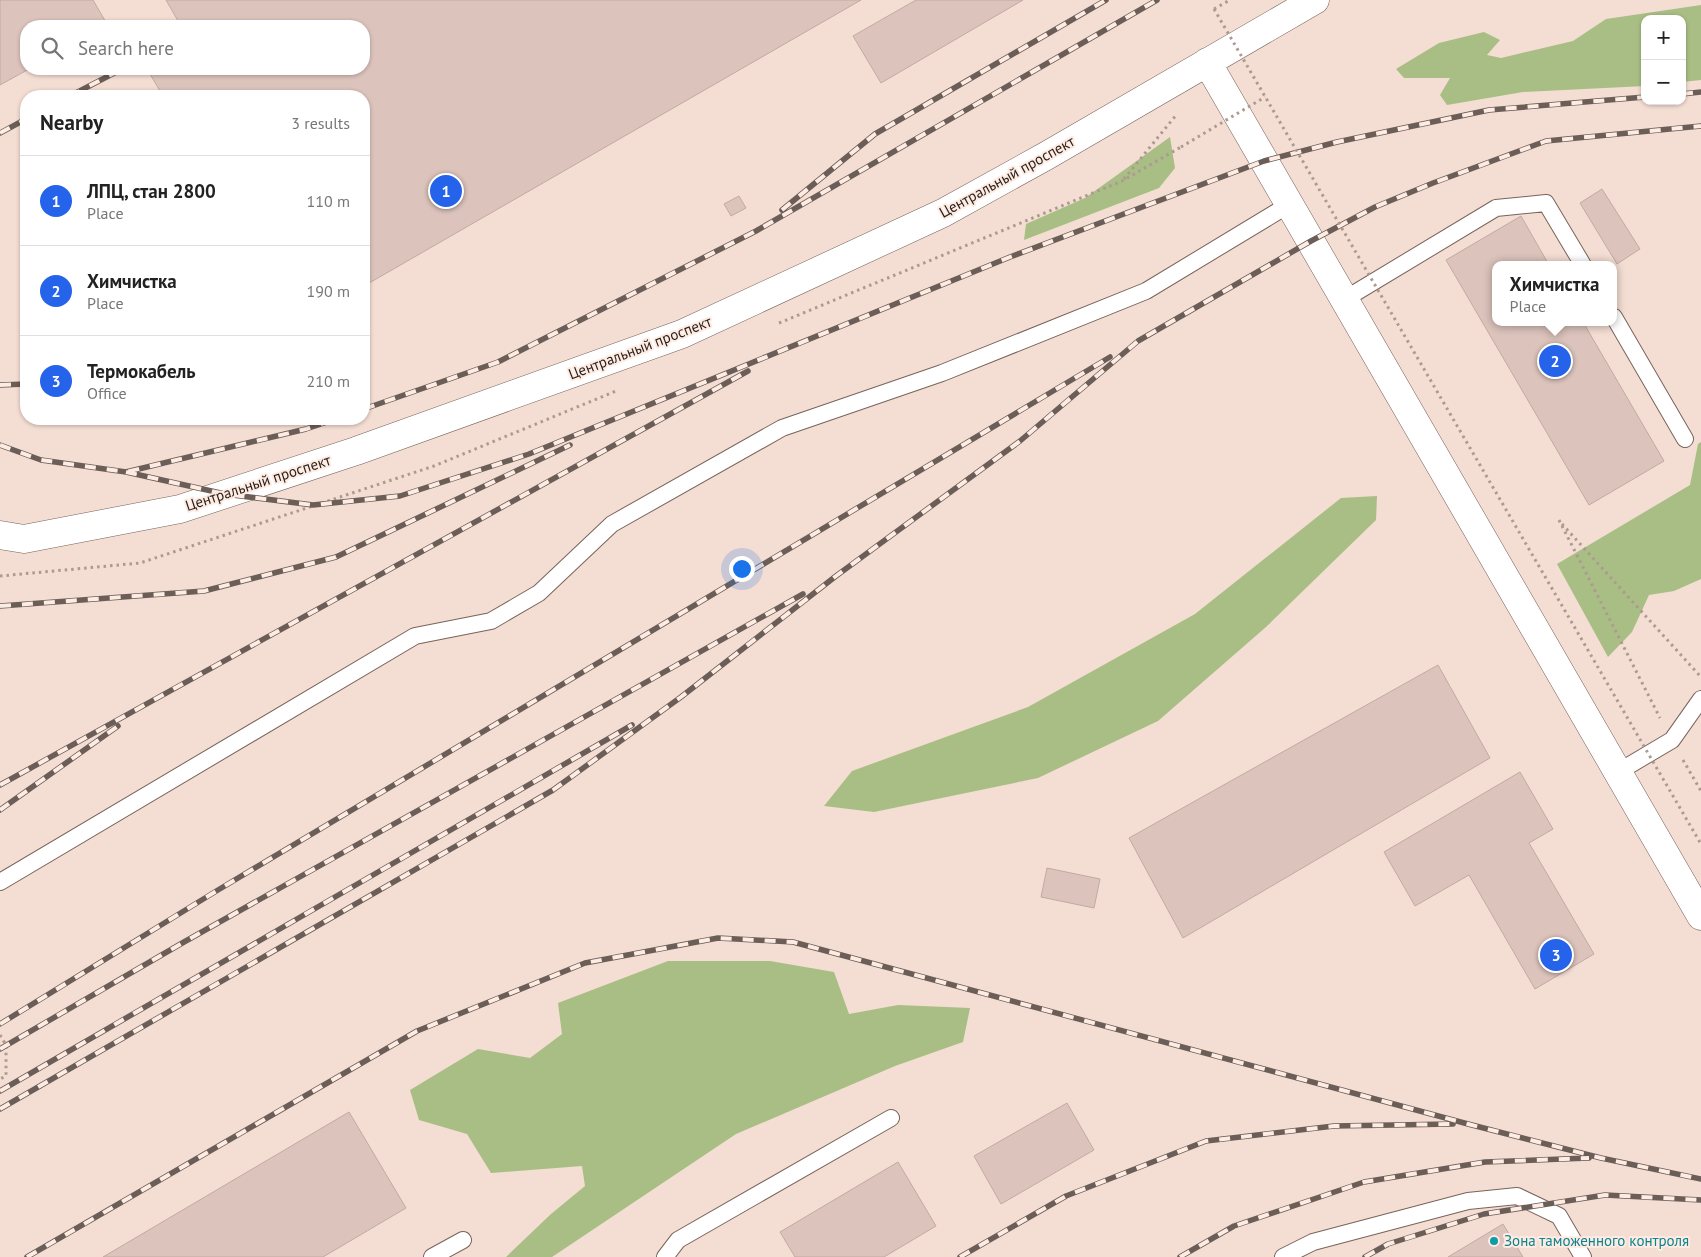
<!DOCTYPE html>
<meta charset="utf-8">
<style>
:root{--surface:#fff;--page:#f6f6f6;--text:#222;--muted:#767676;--line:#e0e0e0;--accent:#2563eb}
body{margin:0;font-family:"PT Sans",sans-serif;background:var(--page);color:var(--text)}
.controls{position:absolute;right:15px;top:15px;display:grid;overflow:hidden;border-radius:10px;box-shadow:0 1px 4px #0004}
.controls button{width:45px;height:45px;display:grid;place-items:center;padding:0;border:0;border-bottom:1px solid var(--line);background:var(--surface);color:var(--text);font:25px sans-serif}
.you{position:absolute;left:741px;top:568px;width:18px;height:18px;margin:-12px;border:4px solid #fff;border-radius:50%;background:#1a73e8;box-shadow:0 0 0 8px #1a73e833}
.badge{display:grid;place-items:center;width:32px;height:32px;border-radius:50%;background:var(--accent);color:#fff;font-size:16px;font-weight:700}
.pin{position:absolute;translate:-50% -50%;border:2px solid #fff;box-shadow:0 1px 5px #0006}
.popup{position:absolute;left:1492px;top:261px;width:125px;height:65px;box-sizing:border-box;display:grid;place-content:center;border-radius:10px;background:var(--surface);filter:drop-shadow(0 1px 4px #0005);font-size:16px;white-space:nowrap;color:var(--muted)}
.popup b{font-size:19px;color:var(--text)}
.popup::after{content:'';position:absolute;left:50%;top:100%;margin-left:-10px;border:10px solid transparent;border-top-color:var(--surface)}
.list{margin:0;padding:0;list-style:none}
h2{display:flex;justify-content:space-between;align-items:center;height:65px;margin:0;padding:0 20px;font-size:21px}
h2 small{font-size:16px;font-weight:400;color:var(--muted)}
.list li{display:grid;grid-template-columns:32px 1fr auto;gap:15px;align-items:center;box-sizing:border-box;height:90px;padding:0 20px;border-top:1px solid var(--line)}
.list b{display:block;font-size:19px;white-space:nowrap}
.list p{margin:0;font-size:16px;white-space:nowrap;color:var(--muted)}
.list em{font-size:16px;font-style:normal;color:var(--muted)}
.icon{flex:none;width:28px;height:28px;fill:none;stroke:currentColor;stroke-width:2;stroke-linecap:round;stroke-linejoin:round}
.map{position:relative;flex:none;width:1701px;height:1257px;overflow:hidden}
.search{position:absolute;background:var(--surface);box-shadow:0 1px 4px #0004;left:20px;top:20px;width:350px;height:55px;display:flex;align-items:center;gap:12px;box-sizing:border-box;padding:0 18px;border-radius:20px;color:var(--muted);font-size:19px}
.panel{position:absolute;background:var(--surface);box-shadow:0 1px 4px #0004;left:20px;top:90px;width:350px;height:335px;border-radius:20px}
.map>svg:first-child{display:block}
.green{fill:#a9be84}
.building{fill:#dcc3bc;stroke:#c2aaa4}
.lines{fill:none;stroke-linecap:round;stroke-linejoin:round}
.lane-casing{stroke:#78645a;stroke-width:18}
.street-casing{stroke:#78645a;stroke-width:29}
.path{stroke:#ac9a91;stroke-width:3;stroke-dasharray:2.5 4;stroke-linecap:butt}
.lane{stroke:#fff;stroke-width:16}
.street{stroke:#fff;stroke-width:28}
.rail-casing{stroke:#6b5d57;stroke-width:5.5}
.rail{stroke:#feece3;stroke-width:4;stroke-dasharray:11;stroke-linecap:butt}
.path-bridge{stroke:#ac9a91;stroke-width:3;stroke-dasharray:2.5 4;stroke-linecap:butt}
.culture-dot{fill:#0f9aa8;stroke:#feece3;stroke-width:2}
.labels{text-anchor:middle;stroke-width:4;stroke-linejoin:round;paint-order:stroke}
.street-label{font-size:15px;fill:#261d1a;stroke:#feece3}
.culture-label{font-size:15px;fill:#0d838f;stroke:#feece3;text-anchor:start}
</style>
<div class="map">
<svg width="1701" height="1257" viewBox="0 0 1701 1257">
<rect width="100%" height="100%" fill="#f4ddd2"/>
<path class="green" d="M1701,5V80L1682,82V19H1645V86L1523,92L1447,105L1440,95L1450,78H1404L1396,69L1439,43L1484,32L1500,40L1487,55L1501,58L1573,41L1606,19Z
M1170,137L1175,168L1159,188L1024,240L1026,224L1085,198Z
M1701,442V579L1674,591L1649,595L1632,632L1608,657L1557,564L1690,485L1698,444Z
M1377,496L1376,520L1266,627L1158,721L1038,778L874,812L824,806L852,771L1028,707L1195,614L1341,498Z
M668,961H770L834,972L849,1014L898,1005L970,1008L963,1042L895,1066L736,1134L552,1257H506L551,1214L585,1186L582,1166L491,1173L467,1134L419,1120L410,1090L478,1049L530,1058L562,1034L558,1003Z"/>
<path class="building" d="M0,0H93L107,24L103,26H26V69H29L0,85Z
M166,0H861L364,286V96H163L147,69H364V26H181Z
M916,0H1023L881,83L853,36Z
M1602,189L1640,249L1617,264L1580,203Z
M739,196L746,208L731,216L724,204Z
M1521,216L1549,265H1496V322H1583L1664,461L1589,505L1446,260Z
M1438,665L1490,758L1183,938L1129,838Z
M1520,772L1553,829L1529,843L1594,954L1535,989L1469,875L1415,906L1384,852Z
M1047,868L1100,879L1094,908L1041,897Z
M1067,1103L1094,1150L1001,1204L974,1156Z
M349,1112L406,1208L323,1257H103Z
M898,1162L936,1226L884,1257H795L780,1232Z
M1503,1224L1523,1257H1448Z"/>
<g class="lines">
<defs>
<path id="lane" d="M1345,299L1496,208L1546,203L1583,265
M1614,317L1685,439
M1618,772L1672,740L1701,699
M0,882L415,636L491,621L539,593L612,524L782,428L942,373L1146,291L1290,204
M432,1257L463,1240
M665,1257L678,1240L891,1118
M1283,1257L1313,1242L1468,1201L1517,1196L1559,1216L1583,1257"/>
<path id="street" d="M1207,62L1701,916
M0,535L24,539L180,509L356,451L682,334L943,213L1046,156L1315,0"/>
</defs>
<use href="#lane" class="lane-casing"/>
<use href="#street" class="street-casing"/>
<path class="path" d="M1214,9L1230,0
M1124,179L1177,114
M779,323L1122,181L1181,147
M1559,520L1660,718
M1562,524L1701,677
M0,576L140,563L434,466L616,391
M1683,760L1701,791
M0,1035L6,1045V1076L0,1079"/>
<use href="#lane" class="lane"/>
<use href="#street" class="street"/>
<defs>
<path id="rail" d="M1682,94L1701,92
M70,96L120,70
M0,133L26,119
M782,210L875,134L1106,0
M0,385L26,384
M364,409L498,362L756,231L1157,0
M0,445L41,460L126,472L306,429L336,419
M126,472L225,494L313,505L400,496L529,454L1010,257L1264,161L1337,142L1489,110L1645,97
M0,606L204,591L336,557L570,445
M0,785L748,371
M0,810L118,726
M0,1024L218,890L1110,357
M0,1049L184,942L803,594
M0,1091L632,725
M0,1109L553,790L681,697L836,576L1020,441L1138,341L1311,241L1375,207L1433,183L1546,141L1701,126
M27,1257L417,1031L585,963L718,938L793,942L1468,1124L1601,1158L1701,1179
M960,1257L1066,1196L1206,1141L1334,1126L1453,1124
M1180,1257L1234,1226L1364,1182L1485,1162L1589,1158
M1365,1257L1388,1244L1484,1214L1605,1195L1701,1200"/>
</defs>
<use href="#rail" class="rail-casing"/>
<use href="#rail" class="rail"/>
<path class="path-bridge" d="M1214,9L1701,844
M1181,147L1265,97"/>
</g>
<circle class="culture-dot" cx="1494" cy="1241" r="5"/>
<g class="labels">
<g class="street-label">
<text transform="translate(1007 177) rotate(-29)" y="5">Центральный проспект</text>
<text transform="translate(640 348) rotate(-21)" y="5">Центральный проспект</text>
<text transform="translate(258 483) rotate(-18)" y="5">Центральный проспект</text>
</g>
<g class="culture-label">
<text x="1504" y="1246">Зона таможенного контроля</text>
</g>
</g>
</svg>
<div class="controls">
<button>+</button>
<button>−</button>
</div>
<div class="you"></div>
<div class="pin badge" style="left:446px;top:191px">1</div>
<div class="pin badge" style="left:1555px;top:361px">2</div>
<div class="popup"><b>Химчистка</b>Place</div>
<div class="pin badge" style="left:1556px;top:955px">3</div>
<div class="search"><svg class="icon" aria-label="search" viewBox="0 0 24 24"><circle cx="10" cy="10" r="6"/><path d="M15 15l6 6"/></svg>Search here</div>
<section class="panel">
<h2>Nearby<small>3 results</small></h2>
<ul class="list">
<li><span class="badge">1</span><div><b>ЛПЦ, стан 2800</b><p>Place</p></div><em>110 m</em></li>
<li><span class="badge">2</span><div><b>Химчистка</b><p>Place</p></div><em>190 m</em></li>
<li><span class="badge">3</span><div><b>Термокабель</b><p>Office</p></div><em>210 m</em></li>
</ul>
</section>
</div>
